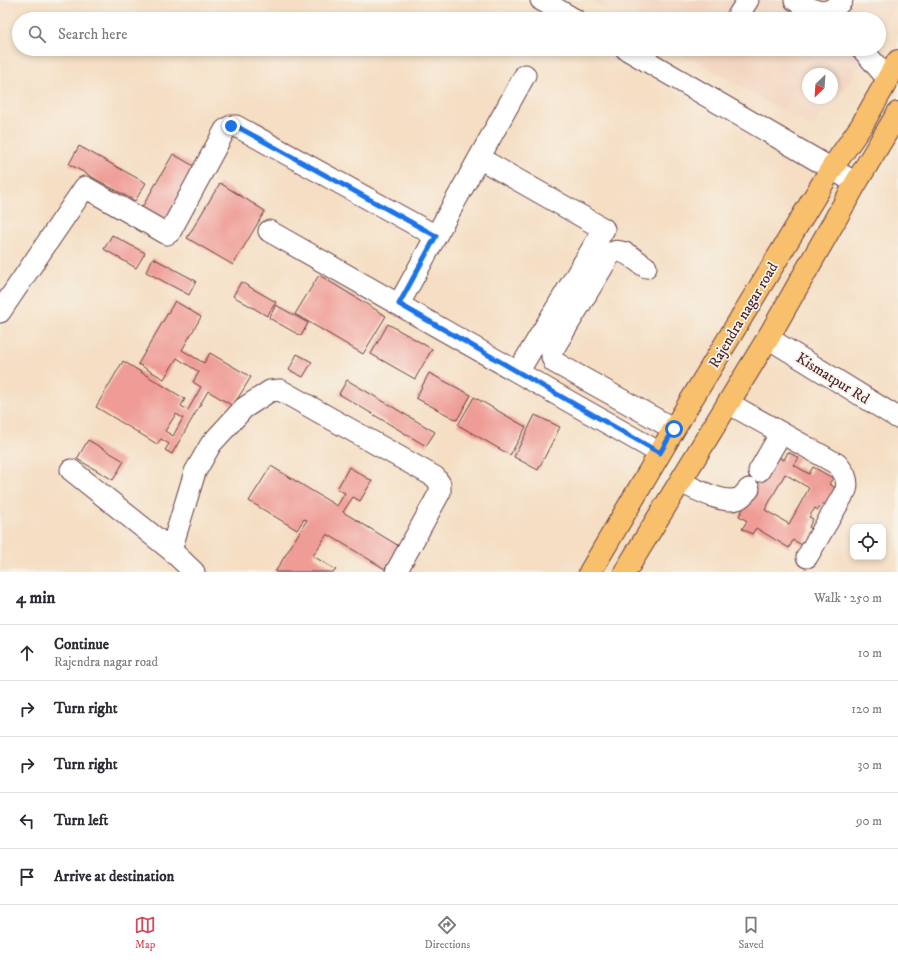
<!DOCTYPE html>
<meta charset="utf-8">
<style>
:root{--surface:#fff;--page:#f2f2f3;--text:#2b2b33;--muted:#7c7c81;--line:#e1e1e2;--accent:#d1495b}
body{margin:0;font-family:"IM FELL DW Pica",serif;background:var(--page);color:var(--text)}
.controls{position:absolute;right:12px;bottom:12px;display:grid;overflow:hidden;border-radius:8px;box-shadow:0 2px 6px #0003}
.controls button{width:36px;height:36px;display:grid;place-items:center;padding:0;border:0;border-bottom:1px solid var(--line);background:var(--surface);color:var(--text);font:20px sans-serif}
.compass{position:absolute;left:802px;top:68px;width:36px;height:36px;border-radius:50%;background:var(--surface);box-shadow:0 2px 6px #0003;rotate:205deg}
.stop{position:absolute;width:12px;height:12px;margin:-9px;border:3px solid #1a73e8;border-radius:50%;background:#fff}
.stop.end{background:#1a73e8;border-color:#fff;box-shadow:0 1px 4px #0008}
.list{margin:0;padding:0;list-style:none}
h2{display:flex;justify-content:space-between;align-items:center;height:52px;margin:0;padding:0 16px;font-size:17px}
h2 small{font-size:13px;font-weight:400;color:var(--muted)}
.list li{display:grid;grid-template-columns:26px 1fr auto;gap:12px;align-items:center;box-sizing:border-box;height:56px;padding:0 16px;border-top:1px solid var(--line)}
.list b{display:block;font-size:15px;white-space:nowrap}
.list p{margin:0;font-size:13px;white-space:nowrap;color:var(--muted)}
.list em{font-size:13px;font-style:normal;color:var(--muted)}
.icon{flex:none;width:22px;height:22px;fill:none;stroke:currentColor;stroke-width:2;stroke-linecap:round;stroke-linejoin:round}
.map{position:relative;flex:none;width:898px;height:572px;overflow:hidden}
.search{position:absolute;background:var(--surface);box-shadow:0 2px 6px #0003;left:12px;right:12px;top:12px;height:44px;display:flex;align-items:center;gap:10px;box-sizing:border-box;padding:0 14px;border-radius:22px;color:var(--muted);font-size:15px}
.sheet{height:332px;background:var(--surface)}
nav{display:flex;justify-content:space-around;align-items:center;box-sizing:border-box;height:56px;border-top:1px solid var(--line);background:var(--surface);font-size:11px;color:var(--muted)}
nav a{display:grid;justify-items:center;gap:2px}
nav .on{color:var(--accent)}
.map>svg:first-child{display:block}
.built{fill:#f3d4bf;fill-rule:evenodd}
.building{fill:#ef9c96;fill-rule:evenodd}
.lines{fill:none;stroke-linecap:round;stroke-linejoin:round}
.minor-casing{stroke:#643c42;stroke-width:23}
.major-casing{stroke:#643c42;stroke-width:24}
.minor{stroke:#fff;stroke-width:21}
.major{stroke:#f8bf6c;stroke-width:22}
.route{stroke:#1a73e8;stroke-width:5}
.labels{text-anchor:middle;stroke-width:3.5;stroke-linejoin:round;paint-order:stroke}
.street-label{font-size:15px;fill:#4a1f2b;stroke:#f7f3e8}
</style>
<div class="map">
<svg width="898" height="572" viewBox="0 0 898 572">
<rect width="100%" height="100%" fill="#f7f3e8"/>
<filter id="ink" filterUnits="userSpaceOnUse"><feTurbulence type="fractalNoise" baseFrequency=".025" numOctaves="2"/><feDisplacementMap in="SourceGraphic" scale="8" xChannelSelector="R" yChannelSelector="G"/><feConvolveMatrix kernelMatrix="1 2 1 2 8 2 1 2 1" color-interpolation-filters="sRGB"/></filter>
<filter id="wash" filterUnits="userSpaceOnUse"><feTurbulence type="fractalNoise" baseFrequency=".012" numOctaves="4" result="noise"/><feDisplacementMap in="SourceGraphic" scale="16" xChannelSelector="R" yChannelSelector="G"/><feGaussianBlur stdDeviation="0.9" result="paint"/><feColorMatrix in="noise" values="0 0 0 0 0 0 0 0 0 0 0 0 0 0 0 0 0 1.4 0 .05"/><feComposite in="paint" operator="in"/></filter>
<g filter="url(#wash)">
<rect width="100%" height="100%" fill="#f5dec3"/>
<path class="built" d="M589,0H898V1L879,33V19H623Z
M675,49H869L844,90L811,127ZM808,74H832V98H808Z"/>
<g id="blocks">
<path class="building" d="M79,146L146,183L135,201L69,164Z
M173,154L199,169L165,225L140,211Z
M220,183L265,211L233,265L187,238Z
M112,235L145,253L136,268L104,249Z
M153,258L196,281L189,295L146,272Z
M319,275L386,316L363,354L295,314Z
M241,282L276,302L267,316L233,296Z
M175,301L201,317L182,350L204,363L210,353L251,377L233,406L208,391L172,454L165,450L169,444L161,439L157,444L96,407L123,361L185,399L181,406L188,410L201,387L193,382L199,372L177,358L164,379L138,364ZM176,414L183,418L173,436L165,431Z
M276,305L308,323L301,336L269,318Z
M388,324L432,349L415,379L371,354Z
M297,354L312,362L303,377L289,370Z
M429,373L471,395L457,420L416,398Z
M347,380L435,432L426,446L339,394Z
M474,397L526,427L510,455L458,425Z
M535,415L560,427L538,470L514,457Z
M88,440L124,461L113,480L77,459Z
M788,452L799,458L794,465L809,474L813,467L833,478L829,484L836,488L825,505L823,503L818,510L815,508L809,517L813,519L809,527L811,529L802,545L793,540L789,548L756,528L752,534L742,529L747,521L739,516L754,490L744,485L754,469L775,455L784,460ZM785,474L809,488L789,524L765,510Z
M271,466L337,506L345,493L337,489L349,467L372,481L360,501L353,497L343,512L399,546L385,569L327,534L313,556L336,570L334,572H275L307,520L304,519L297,530L249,501Z"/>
</g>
</g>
<g filter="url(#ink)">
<use href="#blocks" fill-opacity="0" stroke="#643c42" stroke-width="1"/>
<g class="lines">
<defs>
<path id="minor" d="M541,0L574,19
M795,0C812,10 827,20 842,0
M736,19L748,0
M626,49L856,183
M862,49L887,78
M479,158L604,229L518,372
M269,231L660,453
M646,267C636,261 622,246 611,253L552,351V357L554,362L674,429
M399,304L436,236L525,75
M0,312L85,187L167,234L170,232L225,130L231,126H236L436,236
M768,338L898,418
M728,403L837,464C844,472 849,480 846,490L807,557
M71,470L171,550L194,572
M759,471L781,433
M680,482C694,488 722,504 737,499C742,498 745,493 749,489
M171,550L195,472L211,444L244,408L270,391L280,390L435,477L440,484V492L396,572"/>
<path id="major" d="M590,572L690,402L832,168L862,125L898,61
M625,572L768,338L856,183L898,113"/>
</defs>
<use href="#minor" class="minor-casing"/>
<use href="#major" class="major-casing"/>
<use href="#minor" class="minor"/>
<use href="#major" class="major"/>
</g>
</g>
<g class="lines" filter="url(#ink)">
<path class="route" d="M231,126H236L436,236L399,304L660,453L674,429"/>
</g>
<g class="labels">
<g class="street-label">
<text transform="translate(743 315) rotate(-59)" y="5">Rajendra nagar road</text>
<text transform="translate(833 378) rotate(32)" y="5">Kismatpur Rd</text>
</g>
</g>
</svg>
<div class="controls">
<button><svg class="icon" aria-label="locate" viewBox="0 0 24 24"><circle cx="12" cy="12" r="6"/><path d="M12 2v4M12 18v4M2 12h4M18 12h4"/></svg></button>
</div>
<svg class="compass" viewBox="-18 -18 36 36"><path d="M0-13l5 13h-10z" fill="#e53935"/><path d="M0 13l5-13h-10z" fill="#7c7c81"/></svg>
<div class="stop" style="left:674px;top:429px"></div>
<div class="stop end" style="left:231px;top:126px"></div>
<div class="search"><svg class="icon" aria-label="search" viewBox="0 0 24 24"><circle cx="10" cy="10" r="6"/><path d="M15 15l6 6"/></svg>Search here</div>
</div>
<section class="sheet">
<h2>4 min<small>Walk · 250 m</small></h2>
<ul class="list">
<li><svg class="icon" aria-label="ahead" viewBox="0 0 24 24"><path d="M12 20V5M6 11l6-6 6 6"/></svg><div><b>Continue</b><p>Rajendra nagar road</p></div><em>10 m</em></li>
<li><svg class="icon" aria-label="right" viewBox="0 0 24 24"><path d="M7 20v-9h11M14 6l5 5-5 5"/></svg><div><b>Turn right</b></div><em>120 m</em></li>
<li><svg class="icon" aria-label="right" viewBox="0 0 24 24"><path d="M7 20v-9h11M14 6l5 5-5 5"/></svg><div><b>Turn right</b></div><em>30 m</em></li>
<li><svg class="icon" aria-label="left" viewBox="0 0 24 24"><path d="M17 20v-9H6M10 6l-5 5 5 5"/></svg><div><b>Turn left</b></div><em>90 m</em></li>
<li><svg class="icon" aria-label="arrive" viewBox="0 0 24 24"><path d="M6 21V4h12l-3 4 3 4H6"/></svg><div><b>Arrive at destination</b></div></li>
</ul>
</section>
<nav>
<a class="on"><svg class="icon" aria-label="map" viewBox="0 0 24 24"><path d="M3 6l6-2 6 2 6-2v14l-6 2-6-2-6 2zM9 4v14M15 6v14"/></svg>Map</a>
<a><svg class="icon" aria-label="directions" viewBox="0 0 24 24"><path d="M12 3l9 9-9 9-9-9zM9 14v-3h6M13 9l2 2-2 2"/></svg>Directions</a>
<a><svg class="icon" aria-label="saved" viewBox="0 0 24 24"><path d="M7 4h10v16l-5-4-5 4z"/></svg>Saved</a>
</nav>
